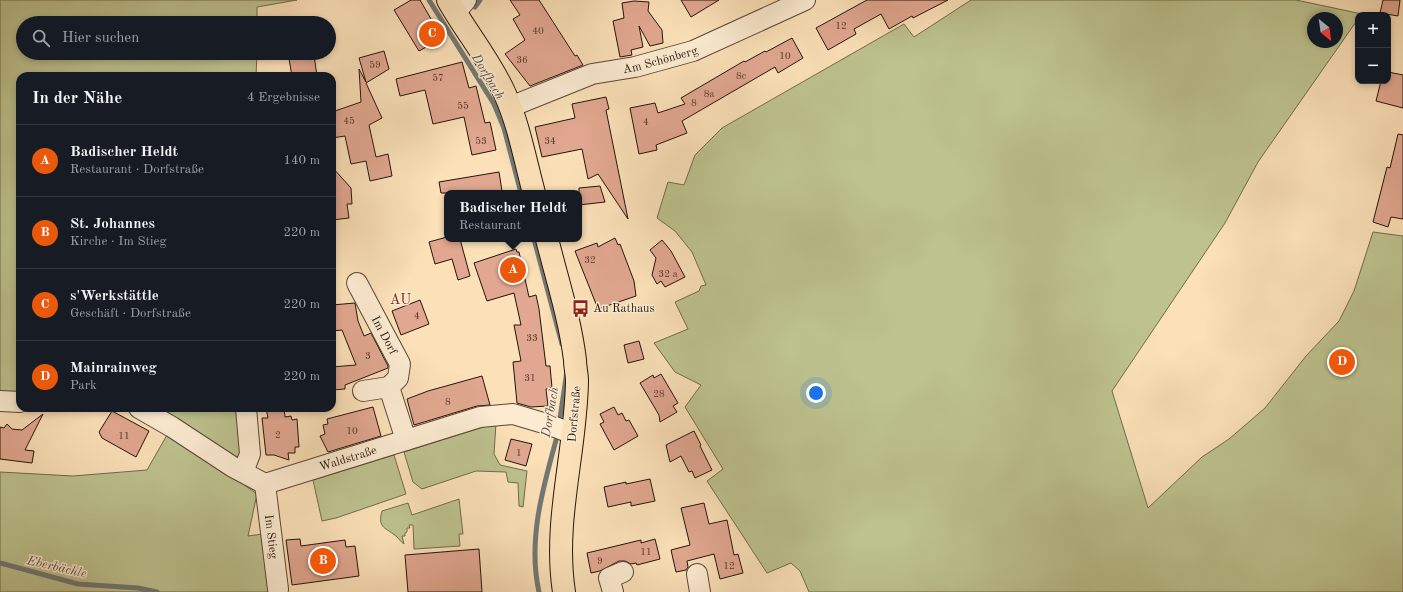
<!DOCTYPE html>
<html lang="de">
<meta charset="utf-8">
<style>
:root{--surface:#171b24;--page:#242831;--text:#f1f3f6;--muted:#9ea1a6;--line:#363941;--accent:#ea580c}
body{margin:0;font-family:"Old Standard TT",serif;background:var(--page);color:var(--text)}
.controls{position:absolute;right:12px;top:12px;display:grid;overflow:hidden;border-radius:8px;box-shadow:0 2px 6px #0003}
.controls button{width:36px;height:36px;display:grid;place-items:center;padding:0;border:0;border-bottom:1px solid var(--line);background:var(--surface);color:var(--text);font:20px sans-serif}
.compass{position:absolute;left:1307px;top:12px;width:36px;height:36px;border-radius:50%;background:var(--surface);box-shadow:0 2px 6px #0003;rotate:151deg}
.you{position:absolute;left:816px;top:393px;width:14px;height:14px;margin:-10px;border:3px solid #fff;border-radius:50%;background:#1a73e8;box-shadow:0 0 0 6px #1a73e833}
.badge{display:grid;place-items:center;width:26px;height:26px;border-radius:50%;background:var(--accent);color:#fff;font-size:13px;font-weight:700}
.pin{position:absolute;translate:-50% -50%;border:2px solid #fff;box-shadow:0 1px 4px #0006}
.popup{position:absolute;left:444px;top:190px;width:138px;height:52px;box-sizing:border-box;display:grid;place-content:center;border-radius:8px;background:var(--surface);filter:drop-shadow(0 1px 3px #0005);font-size:13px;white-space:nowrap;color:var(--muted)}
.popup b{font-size:15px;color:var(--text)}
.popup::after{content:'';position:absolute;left:50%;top:100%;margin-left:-8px;border:8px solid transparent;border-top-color:var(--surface)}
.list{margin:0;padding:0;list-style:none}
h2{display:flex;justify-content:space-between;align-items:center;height:52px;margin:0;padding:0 16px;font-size:17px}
h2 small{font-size:13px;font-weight:400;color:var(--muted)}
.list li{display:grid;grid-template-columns:26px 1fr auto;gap:12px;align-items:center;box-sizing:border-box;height:72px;padding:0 16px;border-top:1px solid var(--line)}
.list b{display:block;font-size:15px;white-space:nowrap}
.list p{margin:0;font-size:13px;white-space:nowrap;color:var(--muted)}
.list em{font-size:13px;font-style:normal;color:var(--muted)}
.icon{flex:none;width:22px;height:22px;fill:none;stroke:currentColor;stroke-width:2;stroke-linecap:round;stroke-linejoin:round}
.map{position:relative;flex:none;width:1403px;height:592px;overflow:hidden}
.search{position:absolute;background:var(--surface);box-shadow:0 2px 6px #0003;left:16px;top:16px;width:320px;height:44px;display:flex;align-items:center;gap:10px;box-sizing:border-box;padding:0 14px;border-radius:22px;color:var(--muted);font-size:15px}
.panel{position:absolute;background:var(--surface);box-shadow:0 2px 6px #0003;left:16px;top:72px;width:320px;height:340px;border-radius:12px}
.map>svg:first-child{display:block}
.green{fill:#bdc28f;stroke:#706b4c;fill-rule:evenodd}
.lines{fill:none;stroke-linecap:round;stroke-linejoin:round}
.stream{stroke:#717874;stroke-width:5}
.building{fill:#e1a790;stroke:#24140a}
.minor-casing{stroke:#5a4736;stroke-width:22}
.major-casing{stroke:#24140a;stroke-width:24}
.minor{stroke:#fcebd1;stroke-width:20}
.major{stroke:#fbe0b8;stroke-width:22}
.labels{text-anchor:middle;stroke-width:3;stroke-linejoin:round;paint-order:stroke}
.number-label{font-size:10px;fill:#53392c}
.street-label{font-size:12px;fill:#24140a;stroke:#fcebd1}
.poi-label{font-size:12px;fill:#24140a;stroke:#fcebd1;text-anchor:start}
.water-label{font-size:13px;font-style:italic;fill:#514e48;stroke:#fcebd1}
.quarter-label{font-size:14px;letter-spacing:1px;fill:#7a1f14;stroke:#fcebd1}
</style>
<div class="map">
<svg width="1403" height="592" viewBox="0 0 1403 592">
<rect width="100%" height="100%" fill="#fbe0b8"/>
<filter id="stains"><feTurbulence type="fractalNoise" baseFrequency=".005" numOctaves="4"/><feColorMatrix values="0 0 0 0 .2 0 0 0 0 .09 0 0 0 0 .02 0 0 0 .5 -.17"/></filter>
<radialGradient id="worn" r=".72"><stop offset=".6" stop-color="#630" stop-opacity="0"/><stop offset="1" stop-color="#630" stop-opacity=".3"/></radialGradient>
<path class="green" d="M0,0H297L257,7V23H23V53H257L256,76H20V393L0,394Z
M971,0H1296L1362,14L1361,15H1358V19L1258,162L1225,223L1112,391L1148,508L1202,457L1229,439L1265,408L1306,356L1339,321L1354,291L1373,232L1403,236V592H809L800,571L791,563L767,573L707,481L723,469L685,407L701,385L675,372L654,343L688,329L675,302L699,291L701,286L706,285L692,252L675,231L657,218L668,182L684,185L695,155L722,128L904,24L914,37ZM1313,18H1337V42H1313Z
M162,408H241L246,447L236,459Z
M496,423L494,454L500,465L527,471L523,507L519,506L518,483L508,482L506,472L476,471L422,489L413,482L404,452Z
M167,435L222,469L257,494L248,536L263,534L276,592H0V472L73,476L147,470Z
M394,455L406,494L336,518L322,521L313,480Z
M459,499L463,534H459L460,546L414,549L413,525H409L410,528H407V532L405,533V536H402L404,544C401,542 399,539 397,537C386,527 377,529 382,511L408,503L412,515Z"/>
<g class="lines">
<path class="stream" d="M429,0L494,104L504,128L521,193
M475,7L480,0
M534,239L562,344
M559,425L567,371
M0,563L78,584L138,588L157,592
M539,592C527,539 544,484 558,433"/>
</g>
<path class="building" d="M411,0H420L442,38L419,51L394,10Z
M510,0H539L575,56L577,55L583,65L530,86L505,54L525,40L513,19L520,15Z
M681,0H719L691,17Z
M867,0H948L913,18L912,16L889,29L881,14L854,29L856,34L828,50L816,28Z
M1383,0H1400L1398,16L1380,13Z
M634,1L649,2L648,11L662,30L663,43L650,46L639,26L643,47L631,50L632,55L620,57L613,21L624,18L622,3Z
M792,38L803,58L778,73L775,67L682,121L687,133L656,145L657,150L639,154L630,108L655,103L658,113L685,104L681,98L744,61L745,62L765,51L766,52Z
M384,51L389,69L366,83L382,118L369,125L376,157L388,154L392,176L370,181L366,161L351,164L345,136L332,138V112L361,102L359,69L366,82L359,58Z
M288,53H305L306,57L314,55L317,76H292Z
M462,62L469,88L476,86L485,123L490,122L496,150L472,155L464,117L433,124L425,90L400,96L396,79Z
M1388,72L1403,75V108L1376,101L1381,81H1388Z
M606,97L609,109L606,110L628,219L598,174L588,179L582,149L542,157L535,127L575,118L572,104Z
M1398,134L1403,135V219L1391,217L1388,227L1373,222L1387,167L1390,168Z
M332,167L351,188L352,204H347L349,218L332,220Z
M499,172L502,191L490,193H441L439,182Z
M600,186L605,202L579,205V188Z
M447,237V239H460L470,276L458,280L452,259L435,264L429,242Z
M615,238L618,245L620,244L634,281L636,296L598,309L575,251L597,243L598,247Z
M662,240L671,251L685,277L665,287L661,281L657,284L652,275L656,258L650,250Z
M516,249L517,252H519L529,297L536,295L539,309L546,366H550L552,388L546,389L548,406L531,407L517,403L513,362L521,361L514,325H521L514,293L487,301L474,263Z
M420,300L429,324L401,335L392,311Z
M355,303L358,321L364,336L371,333L388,366V368L345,385V389L332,390V367L356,365L342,330L332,331V305Z
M639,341L644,359L628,363L624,345Z
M661,374L678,403L673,406L677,412L660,422L659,415L640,383L653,375L654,378Z
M482,376L490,405L477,406L414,425L407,399L428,391Z
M373,407L381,436L328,452L320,436L325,434L323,425L328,424L327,419Z
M614,407L618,415L622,413L626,421L629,420L638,436L614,450L600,424L604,422L600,414Z
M266,408H284L285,417L291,416L292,420L297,419L299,447H295V453H288L289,460L274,455H266L262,418H268Z
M112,411L149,431L136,457L102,438L99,432Z
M43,414L25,450L34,451L32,463L0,459V427L4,428L7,424L12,429L22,430Z
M694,431L701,445L700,446L712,470L695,478L692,471L689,472L681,456L670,462L666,445Z
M511,439L532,444L526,466L505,460Z
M650,479L655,501L631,506V502L608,507L604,487L626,482V484Z
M704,503L709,524L727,520L734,555L738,554L743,573L720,579L714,554L687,561L688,567L686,570L676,572L671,550L690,545L681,508Z
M300,539L301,546L345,540L346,547L355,546L359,576L292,585L286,540Z
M655,539L660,559L637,565L636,563L631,564L625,561H619L600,571L591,573L587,553L641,540V543Z
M479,549L482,592H408L405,555Z"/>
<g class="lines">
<defs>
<g id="minor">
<path d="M455,13L466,0"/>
<path id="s1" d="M510,107L592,74L635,67L693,51L805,0"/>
<path id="s2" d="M357,283L400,364L398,378L389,387L406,440"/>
<path d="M363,391L389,387"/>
<path d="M0,401L20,402"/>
<path id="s3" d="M139,408L172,427L233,467L265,484L480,417L513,414L550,425L573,434"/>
<path d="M243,472L250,454L246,408"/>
<path id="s4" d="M265,484L278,589"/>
<path d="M697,574L700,592"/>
<path d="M613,592L609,578L623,572"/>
</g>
<path id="major" d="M448,0C466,32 490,60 505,94C519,125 525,160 534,193
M547,239C557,279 570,319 575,360C575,367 577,374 577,381C576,452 553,521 564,592"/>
</defs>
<use href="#minor" class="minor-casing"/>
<use href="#major" class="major-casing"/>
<use href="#minor" class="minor"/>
<use href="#major" class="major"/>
</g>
<defs>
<symbol id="bus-bare" viewBox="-9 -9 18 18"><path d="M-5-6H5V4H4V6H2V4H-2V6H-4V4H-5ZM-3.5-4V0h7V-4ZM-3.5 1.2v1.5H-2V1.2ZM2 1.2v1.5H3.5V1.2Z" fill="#8f2418" stroke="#fcebd1" stroke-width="2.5" paint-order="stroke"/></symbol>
</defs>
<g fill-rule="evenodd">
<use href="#bus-bare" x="568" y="296" width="25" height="25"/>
</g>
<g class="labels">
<g class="number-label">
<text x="841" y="29">12</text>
<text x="538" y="34">40</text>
<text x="785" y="59">10</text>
<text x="522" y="63">36</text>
<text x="375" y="68">59</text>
<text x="741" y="79">8c</text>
<text x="438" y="81">57</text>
<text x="709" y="97">8a</text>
<text x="694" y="106">8</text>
<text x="463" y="109">55</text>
<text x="349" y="124">45</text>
<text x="646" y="125">4</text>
<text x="481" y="144">53</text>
<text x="550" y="144">34</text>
<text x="590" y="263">32</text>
<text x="668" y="277">32 a</text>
<text x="417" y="319">4</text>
<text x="532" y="341">33</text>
<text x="368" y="359">3</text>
<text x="530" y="381">31</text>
<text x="659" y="397">28</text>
<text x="448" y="405">8</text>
<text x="352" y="434">10</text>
<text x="278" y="438">2</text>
<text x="124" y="439">11</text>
<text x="519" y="456">1</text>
<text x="646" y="555">11</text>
<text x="600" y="564">9</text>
<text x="729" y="569">12</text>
</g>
<g class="street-label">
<text dy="4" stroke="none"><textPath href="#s1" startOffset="158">Am Schönberg</textPath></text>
<text dy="4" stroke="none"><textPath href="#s2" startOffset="59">Im Dorf</textPath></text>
<text transform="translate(574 414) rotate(-85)" y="4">Dorfstraße</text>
<text dy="4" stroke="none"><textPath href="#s3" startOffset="234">Waldstraße</textPath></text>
<text dy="4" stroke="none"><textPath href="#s4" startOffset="53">Im Stieg</textPath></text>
</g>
<g class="poi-label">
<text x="593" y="312">Au Rathaus</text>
</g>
<g class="water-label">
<text transform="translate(489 76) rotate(59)" y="5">Dorfbach</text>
<text transform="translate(549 412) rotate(-80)" y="5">Dorfbach</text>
<text transform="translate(57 566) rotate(13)" y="5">Eberbächle</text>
</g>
<g class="quarter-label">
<text x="401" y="304">AU</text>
</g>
</g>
<rect width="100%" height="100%" filter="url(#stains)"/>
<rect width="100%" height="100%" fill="url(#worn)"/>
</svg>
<div class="controls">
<button>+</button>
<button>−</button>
</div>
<svg class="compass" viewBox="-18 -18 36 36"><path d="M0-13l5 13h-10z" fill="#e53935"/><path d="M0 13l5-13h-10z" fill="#9ea1a6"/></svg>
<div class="you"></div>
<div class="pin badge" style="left:513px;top:270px">A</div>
<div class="popup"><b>Badischer Heldt</b>Restaurant</div>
<div class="pin badge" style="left:323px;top:561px">B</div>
<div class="pin badge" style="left:432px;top:34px">C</div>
<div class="pin badge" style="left:1342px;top:362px">D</div>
<div class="search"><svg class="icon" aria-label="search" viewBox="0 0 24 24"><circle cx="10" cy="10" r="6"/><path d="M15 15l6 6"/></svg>Hier suchen</div>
<section class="panel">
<h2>In der Nähe<small>4 Ergebnisse</small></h2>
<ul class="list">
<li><span class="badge">A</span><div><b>Badischer Heldt</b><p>Restaurant · Dorfstraße</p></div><em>140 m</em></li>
<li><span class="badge">B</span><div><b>St. Johannes</b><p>Kirche · Im Stieg</p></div><em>220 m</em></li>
<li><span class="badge">C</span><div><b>s'Werkstättle</b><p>Geschäft · Dorfstraße</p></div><em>220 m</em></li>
<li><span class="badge">D</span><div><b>Mainrainweg</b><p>Park</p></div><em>220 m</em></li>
</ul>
</section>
</div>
